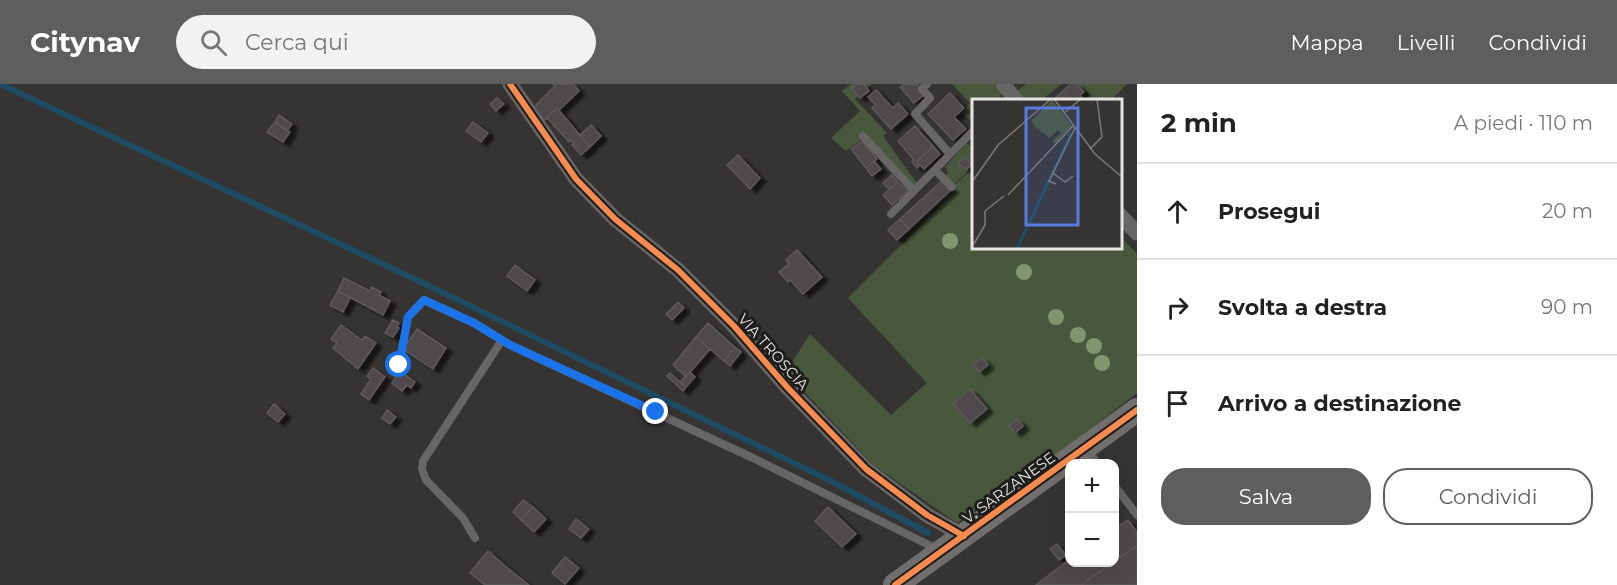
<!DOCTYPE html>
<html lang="it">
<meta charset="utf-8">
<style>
:root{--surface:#fff;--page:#f2f2f2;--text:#222;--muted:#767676;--line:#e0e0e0;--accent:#5e5e5c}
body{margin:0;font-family:Montserrat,sans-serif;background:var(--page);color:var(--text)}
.controls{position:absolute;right:18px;bottom:18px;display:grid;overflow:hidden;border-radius:12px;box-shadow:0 6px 24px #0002}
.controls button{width:54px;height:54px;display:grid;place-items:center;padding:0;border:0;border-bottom:2px solid var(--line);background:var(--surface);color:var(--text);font:30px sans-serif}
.stop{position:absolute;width:18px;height:18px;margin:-14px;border:4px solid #1a73e8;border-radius:50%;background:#fff}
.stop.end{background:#1a73e8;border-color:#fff;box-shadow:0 2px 6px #0008}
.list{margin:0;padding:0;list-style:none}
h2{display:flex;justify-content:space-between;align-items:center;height:78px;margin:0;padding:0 24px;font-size:26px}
h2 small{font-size:20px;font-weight:400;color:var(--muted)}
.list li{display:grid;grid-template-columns:39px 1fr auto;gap:18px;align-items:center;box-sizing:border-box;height:96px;padding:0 24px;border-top:2px solid var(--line)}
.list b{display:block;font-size:22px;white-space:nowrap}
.list em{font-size:20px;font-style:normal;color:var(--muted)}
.actions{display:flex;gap:12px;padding:18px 24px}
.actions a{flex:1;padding:14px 0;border:2px solid var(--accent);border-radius:24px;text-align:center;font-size:21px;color:var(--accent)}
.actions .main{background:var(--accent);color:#fff}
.icon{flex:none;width:33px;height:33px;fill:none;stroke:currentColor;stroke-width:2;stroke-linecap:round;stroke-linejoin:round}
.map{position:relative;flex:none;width:1137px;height:501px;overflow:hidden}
header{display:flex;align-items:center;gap:36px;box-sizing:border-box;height:84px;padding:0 30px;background:var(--accent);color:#fff}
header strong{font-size:28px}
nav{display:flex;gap:33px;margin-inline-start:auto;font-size:21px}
.search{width:420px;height:54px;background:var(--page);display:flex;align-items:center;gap:15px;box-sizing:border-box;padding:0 21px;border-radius:33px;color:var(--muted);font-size:22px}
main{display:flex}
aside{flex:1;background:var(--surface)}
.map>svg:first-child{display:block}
.green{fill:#48583c}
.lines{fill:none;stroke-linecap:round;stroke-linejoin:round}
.stream{stroke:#1d4c64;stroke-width:6}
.building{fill:#4f484d;stroke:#5c5a5b;stroke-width:1.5;filter:url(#shadow)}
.service{stroke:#676665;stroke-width:8}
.minor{stroke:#676665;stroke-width:15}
.primary{stroke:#706f6e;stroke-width:24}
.cycleway-casing{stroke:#1e1d1b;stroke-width:10}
.cycleway{stroke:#f68b52;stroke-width:6}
.tree{fill:#81966f}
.route{stroke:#1a73e8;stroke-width:8}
.labels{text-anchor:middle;stroke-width:6;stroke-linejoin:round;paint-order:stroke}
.street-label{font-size:15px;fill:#e6e5e2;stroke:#1e1d1b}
.inset-river{fill:none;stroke:#1d4c64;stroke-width:3}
.inset-road{fill:none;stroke:#7c7b78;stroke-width:1.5}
.view{fill:#597bdb;fill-opacity:0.15;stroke:#597bdb;stroke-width:3}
.inset-edge{fill:none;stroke:#e6e5e2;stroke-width:3}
</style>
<header>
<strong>Citynav</strong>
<div class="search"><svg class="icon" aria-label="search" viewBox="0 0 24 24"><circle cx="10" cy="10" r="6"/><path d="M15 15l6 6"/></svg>Cerca qui</div>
<nav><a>Mappa</a><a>Livelli</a><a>Condividi</a></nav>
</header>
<main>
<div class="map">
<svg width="1137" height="501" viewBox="0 0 1137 501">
<defs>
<filter id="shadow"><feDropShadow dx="6" dy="4" stdDeviation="1.5" flood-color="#0009"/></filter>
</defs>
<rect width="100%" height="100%" fill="#363432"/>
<path class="green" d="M851,0H872L855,15L887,49L883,52L919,102L912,109L862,55L846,67L831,54L860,27L842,7Z
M952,0H994L1003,9L996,16H974L973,38L962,29L970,19Z
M1026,0H1062L1041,16H1025L1018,6Z
M1078,0H1127L1111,16H1085L1090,11Z
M967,59L973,66V83L951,103L944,94L948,88L945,83Z
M973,85L974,164H1120L1121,153L1137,170V309L1073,358L957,439L872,380L786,288L810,250L891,331L927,299L848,214L955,107L952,103Z"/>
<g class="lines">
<path class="stream" d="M0,0L423,199L833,398L928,449"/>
</g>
<path class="building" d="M553,0H573L579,7L559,26L557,24L545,36L534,23L555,2Z
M857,0H864L869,7L860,14L852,4Z
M904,0H917L925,10L914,19L900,3Z
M1071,0H1077L1084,8L1080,11L1084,16H1053Z
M876,6L893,24L898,19L908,30L891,45L872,24L876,21L868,13Z
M950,9L964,24L954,33L966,45L953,56L928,30Z
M497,14L504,20L496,27L490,20Z
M557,24L590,63L581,71L572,61L574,60L570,56L569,58L547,34Z
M279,31L292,40L287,47L275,38Z
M275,38L290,48L283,58L267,48Z
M473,38L488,49L481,58L466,47Z
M591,41L601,52L590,63L580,51Z
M915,42L933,62L917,78L920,81L917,84L912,78L914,76L898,57Z
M862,57L877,75L866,84L851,65Z
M933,62L940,70L924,85L917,78Z
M738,71L760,94L750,105L727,81Z
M965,73L972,80L966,86L958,79Z
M874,77L881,85L872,92L866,84Z
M892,91L898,98L889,105L883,99Z
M943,96L952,105L909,145L900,135Z
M898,98L907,107L892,121L883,111Z
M900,135L909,145L897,156L888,146Z
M797,166L822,193L803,210L790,196L788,198L779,188L789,180L786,176Z
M515,181L535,196L527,207L507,192Z
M344,194L370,207L372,203L381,208L379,211L390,217L383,231L338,207Z
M338,207L350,214L343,228L330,221Z
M678,218L684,224L672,236L666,230Z
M393,236L399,239L397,243L399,244L393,253L385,249Z
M708,239L735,263L724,277L696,253Z
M341,241L362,256L365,252L376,259L358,285L333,264L337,259L331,255Z
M417,245L446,264L433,285L403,265Z
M696,253L710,265L686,293L673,281Z
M735,263L741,268L730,282L724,277Z
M982,274L988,281L979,288L973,281Z
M373,284L385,293L369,316L361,310L371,295L367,292Z
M400,287L415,298L411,304L407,301L402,307L392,299Z
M690,288L695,293L686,303L680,298Z
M670,289L686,303L683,307L667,292Z
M970,305L987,325L970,339L953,319Z
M274,320L285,330L278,338L267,329Z
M387,326L396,333L390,340L382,334Z
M1017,335L1023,342L1015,349L1009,342Z
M523,416L533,423L521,436L513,428Z
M533,423L546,435L534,448L521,436Z
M828,423L856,450L842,463L815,437Z
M576,435L589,445L581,454L569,445Z
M1128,436L1137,448V462L1114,478V445Z
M1057,460L1066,471L1059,476L1050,465Z
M1137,462V501H1081L1114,478Z
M488,467L509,485L529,501H485L470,489Z
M565,473L579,484L565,500L552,489Z
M1070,475V478H1113L1081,501H1036Z"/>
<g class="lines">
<path class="service" d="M927,0L922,5L930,14L915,30L949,69
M863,52L914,107
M935,86L952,103
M891,130L974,46
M399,281L408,233L424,216L474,239L510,261L753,374L937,465
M1088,367L1098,380
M1114,401L1137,431
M475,454L463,434L426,396L422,385L423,377L502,256"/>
<path class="minor" d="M510,0L576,95L615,135L678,186L734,242L787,303L866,385L927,431L964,452
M1003,0L1016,16
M1120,131L1137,149"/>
<path class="primary" d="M895,501L1137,326"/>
<defs>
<path id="cycleway" d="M510,0L576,95L615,135L678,186L734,242L787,303L866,385L927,431L964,452
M895,501L1137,326"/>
</defs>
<use href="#cycleway" class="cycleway-casing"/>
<use href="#cycleway" class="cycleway"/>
</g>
<g class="tree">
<circle cx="950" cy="157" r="8"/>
<circle cx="1024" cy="188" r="8"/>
<circle cx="1056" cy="233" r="8"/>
<circle cx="1078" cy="251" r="8"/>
<circle cx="1094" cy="262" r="8"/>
<circle cx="1102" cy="279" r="8"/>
</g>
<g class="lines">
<path class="route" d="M399,281L408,233L424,216L474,239L510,261L656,328"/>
</g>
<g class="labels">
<g class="street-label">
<text transform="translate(773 268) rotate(48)" y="5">VIA TROSCIA</text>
<text transform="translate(1009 404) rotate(-36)" y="5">V. SARZANESE</text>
</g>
</g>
<g transform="translate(972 15)">
<rect width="150" height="150" fill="#363432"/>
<path d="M80,1L100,27L84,45L80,42L89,34L86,31L77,39L61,26L60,21Z" fill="#48583c"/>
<path class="inset-river" d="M45,150L99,34"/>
<path class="inset-road" d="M82,0L123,55L150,78M92,14L109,0M118,50L130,38L125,0M81,74L93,83L101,77M0,83L26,46L79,0M84,85L77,82L103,29M36,96L101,27M0,148L13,126V112L32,97"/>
<path class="view" d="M54,9H106V126H54Z"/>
<rect width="150" height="150" class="inset-edge"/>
</g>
</svg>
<div class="controls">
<button>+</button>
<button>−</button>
</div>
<div class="stop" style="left:399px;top:281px"></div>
<div class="stop end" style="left:656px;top:328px"></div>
</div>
<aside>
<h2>2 min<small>A piedi · 110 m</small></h2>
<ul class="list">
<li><svg class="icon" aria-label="ahead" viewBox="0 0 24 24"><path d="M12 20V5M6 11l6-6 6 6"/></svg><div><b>Prosegui</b></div><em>20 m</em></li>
<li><svg class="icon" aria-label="right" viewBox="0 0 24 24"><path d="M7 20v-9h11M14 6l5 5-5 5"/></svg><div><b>Svolta a destra</b></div><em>90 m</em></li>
<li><svg class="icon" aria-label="arrive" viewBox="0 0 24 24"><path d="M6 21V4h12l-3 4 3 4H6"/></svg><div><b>Arrivo a destinazione</b></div></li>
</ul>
<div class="actions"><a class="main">Salva</a><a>Condividi</a></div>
</aside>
</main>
